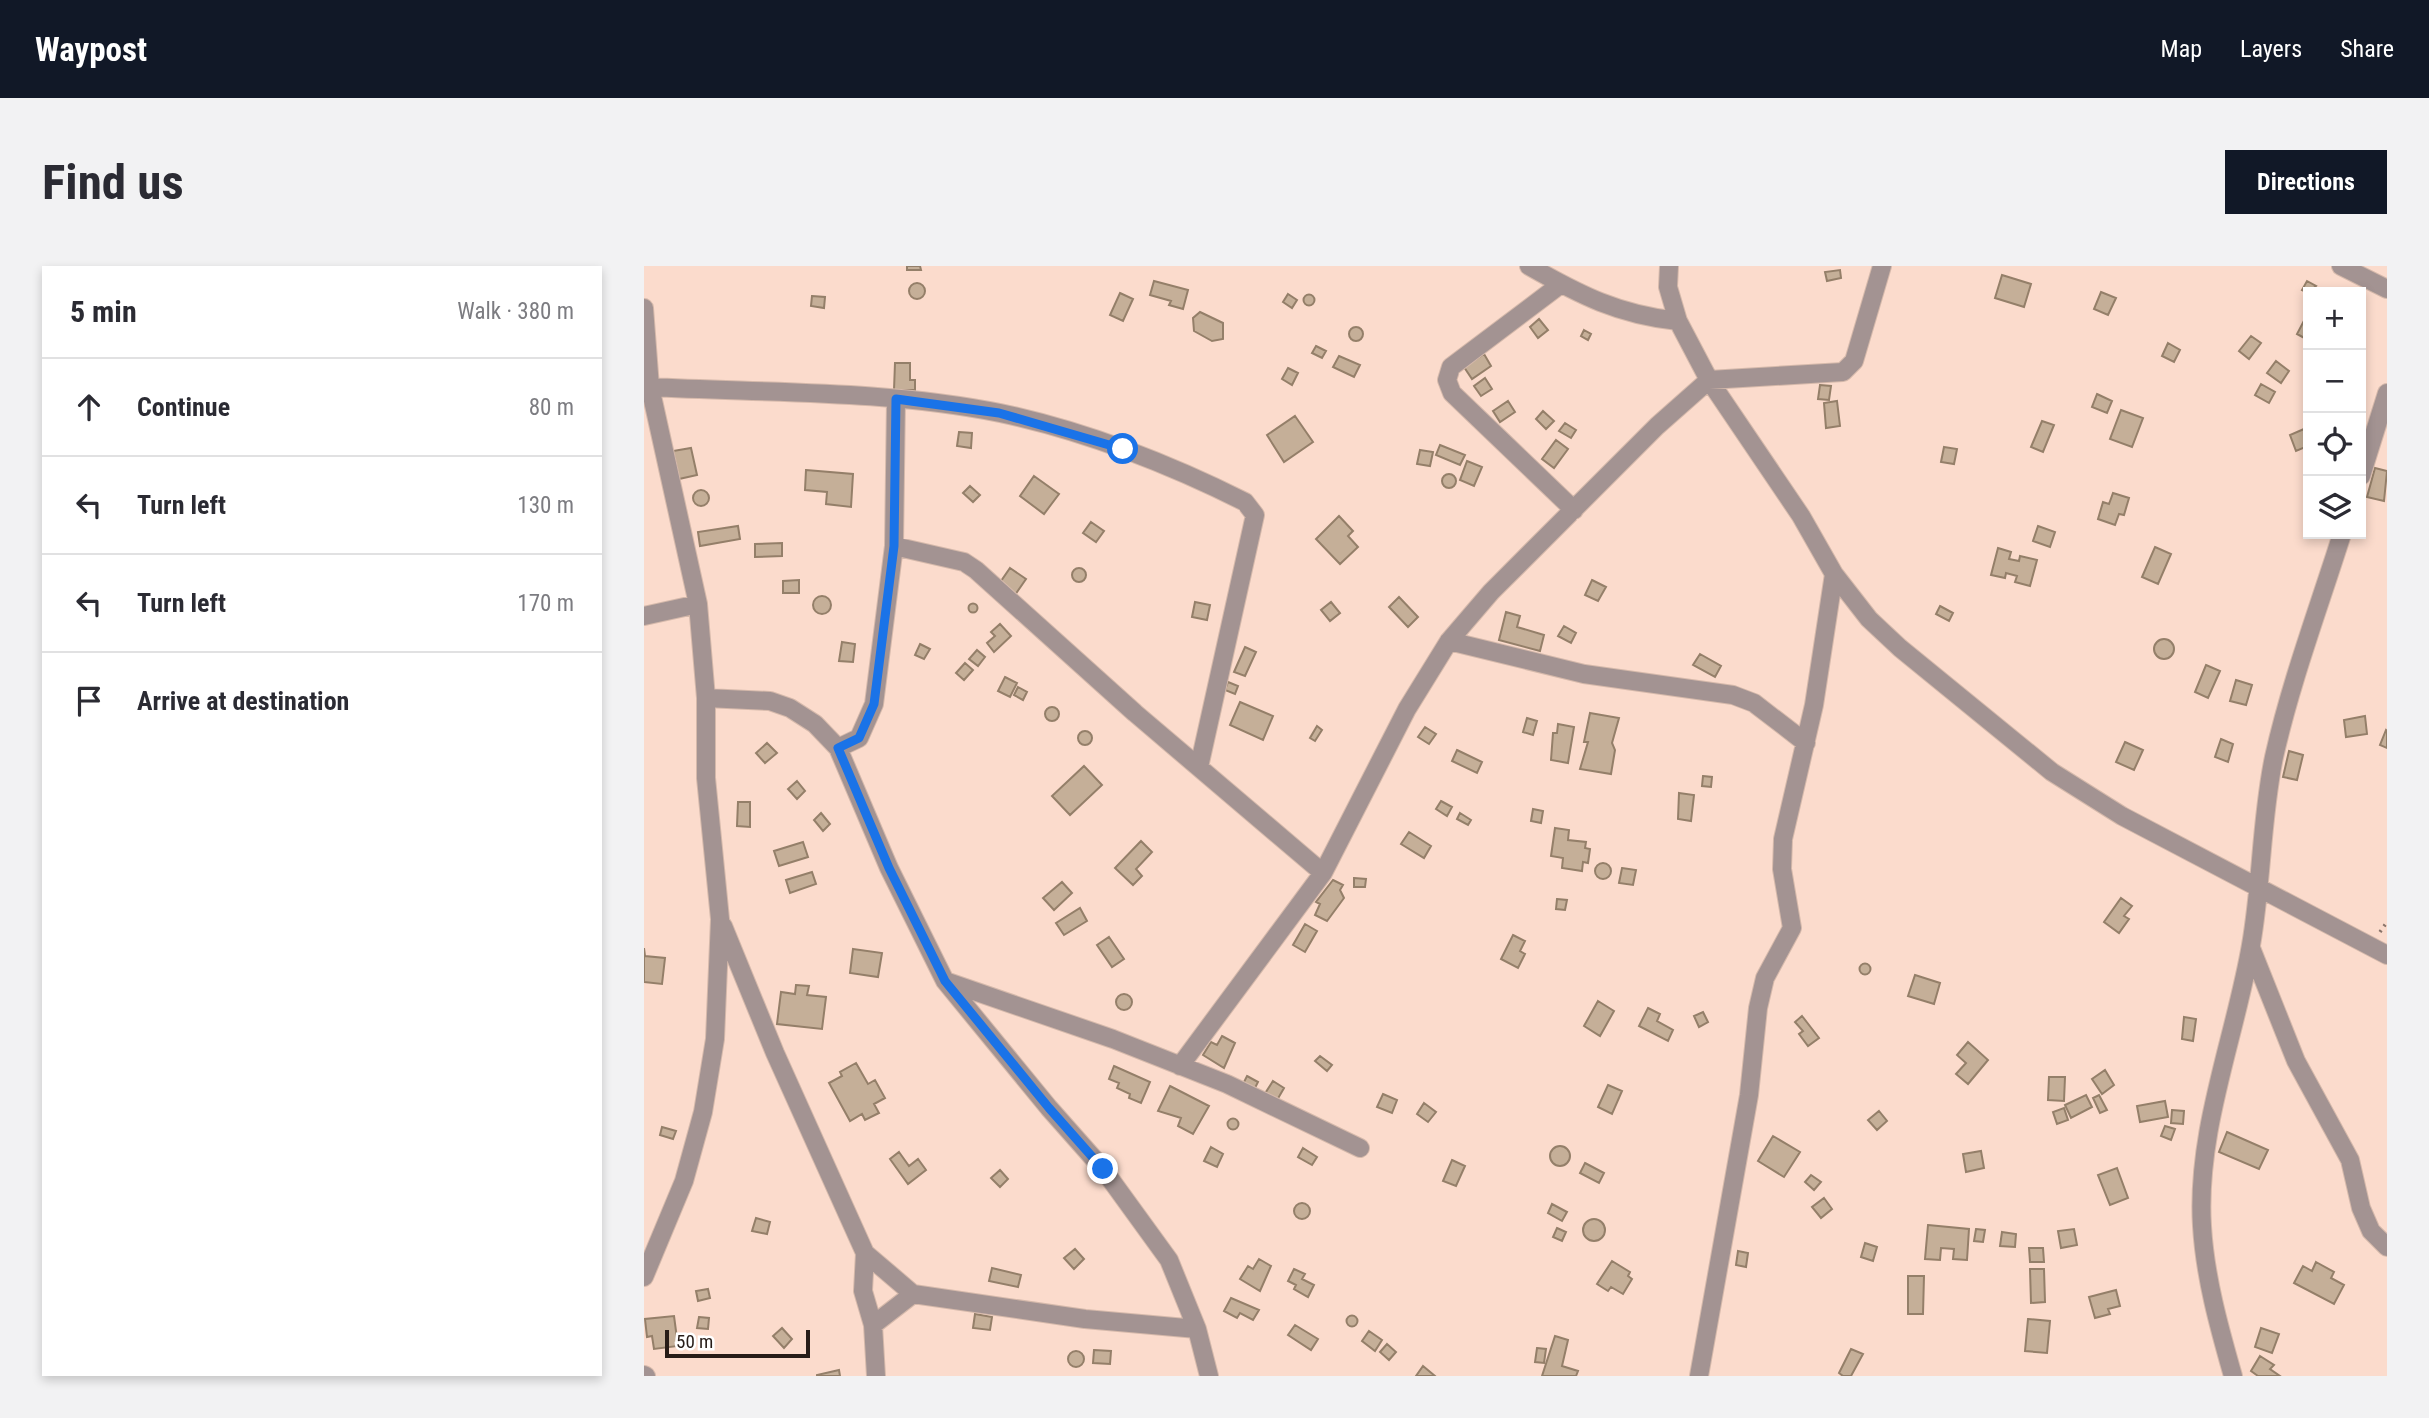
<!DOCTYPE html>
<meta charset="utf-8">
<style>
:root{--surface:#fff;--page:#f2f2f3;--text:#2b2b33;--muted:#7c7c81;--line:#e1e1e2;--accent:#111827}
body{margin:0;font-family:"Roboto Condensed",sans-serif;background:var(--page);color:var(--text)}
.controls{position:absolute;right:21px;top:21px;display:grid;overflow:hidden;border-radius:0px;box-shadow:0 4px 10px #0003}
.controls button{width:63px;height:63px;display:grid;place-items:center;padding:0;border:0;border-bottom:2px solid var(--line);background:var(--surface);color:var(--text);font:35px sans-serif}
.scale{position:absolute;left:21px;bottom:18px;width:145px;box-sizing:border-box;padding-left:7px;border:4px solid #271c17;border-top:0;font-size:19px;line-height:24px;white-space:nowrap;color:#271c17;-webkit-text-stroke:5px #fff;paint-order:stroke}
.stop{position:absolute;width:21px;height:21px;margin:-16px;border:5px solid #1a73e8;border-radius:50%;background:#fff}
.stop.end{background:#1a73e8;border-color:#fff;box-shadow:0 2px 7px #0008}
.list{margin:0;padding:0;list-style:none}
h2{display:flex;justify-content:space-between;align-items:center;height:91px;margin:0;padding:0 28px;font-size:30px}
h2 small{font-size:23px;font-weight:400;color:var(--muted)}
.list li{display:grid;grid-template-columns:46px 1fr auto;gap:21px;align-items:center;box-sizing:border-box;height:98px;padding:0 28px;border-top:2px solid var(--line)}
.list b{display:block;font-size:26px;white-space:nowrap}
.list em{font-size:23px;font-style:normal;color:var(--muted)}
.icon{flex:none;width:38px;height:38px;fill:none;stroke:currentColor;stroke-width:2;stroke-linecap:round;stroke-linejoin:round}
.map{position:relative;flex:none;width:1743px;height:1110px;overflow:hidden;border-radius:0px}
header{display:flex;align-items:center;gap:42px;box-sizing:border-box;height:98px;padding:0 35px;background:var(--accent);color:#fff}
header strong{font-size:33px}
nav{display:flex;gap:38px;margin-inline-start:auto;font-size:24px}
.intro{display:flex;align-items:center;justify-content:space-between;box-sizing:border-box;height:168px;padding:0 42px}
h1{margin:0;font-size:49px}
.button{padding:18px 32px;border-radius:0px;background:var(--accent);color:#fff;font-size:24px;font-weight:700}
main{display:flex;gap:42px;padding:0 42px}
aside{flex:1;background:var(--surface);border-radius:0px;box-shadow:0 4px 10px #0003}
.map>svg:first-child{display:block}
.building{fill:#c5af98;stroke:#947f69;stroke-width:2}
.lines{fill:none;stroke-linecap:round;stroke-linejoin:round}
.minor-casing{stroke:#d5b9ab;stroke-width:20}
.path{stroke:#887369;stroke-width:3.5;stroke-dasharray:2 5;stroke-linecap:butt}
.minor{stroke:#a39392;stroke-width:18}
.route{stroke:#1a73e8;stroke-width:9}
</style>
<header>
<strong>Waypost</strong>
<nav><a>Map</a><a>Layers</a><a>Share</a></nav>
</header>
<div class="intro"><h1>Find us</h1><a class="button">Directions</a></div>
<main>
<aside>
<h2>5 min<small>Walk · 380 m</small></h2>
<ul class="list">
<li><svg class="icon" aria-label="ahead" viewBox="0 0 24 24"><path d="M12 20V5M6 11l6-6 6 6"/></svg><div><b>Continue</b></div><em>80 m</em></li>
<li><svg class="icon" aria-label="left" viewBox="0 0 24 24"><path d="M17 20v-9H6M10 6l-5 5 5 5"/></svg><div><b>Turn left</b></div><em>130 m</em></li>
<li><svg class="icon" aria-label="left" viewBox="0 0 24 24"><path d="M17 20v-9H6M10 6l-5 5 5 5"/></svg><div><b>Turn left</b></div><em>170 m</em></li>
<li><svg class="icon" aria-label="arrive" viewBox="0 0 24 24"><path d="M6 21V4h12l-3 4 3 4H6"/></svg><div><b>Arrive at destination</b></div></li>
</ul>
</aside>
<div class="map">
<svg width="1743" height="1110" viewBox="0 0 1743 1110">
<rect width="100%" height="100%" fill="#fbdbcc"/>
<path class="building" d="M263,0H276L277,4H263Z
M1196,4L1197,12L1183,15L1181,6Z
M1358,9L1387,18L1380,41L1351,32Z
M510,15L544,24L539,43L525,39L527,35L506,29Z
M1663,15L1672,20L1664,27L1658,24Z
M265 25a8 8 0 1 1 16 0a8 8 0 1 1-16 0Z
M1457,26L1472,32L1464,49L1450,43Z
M476,27L489,33L479,55L466,49Z
M644,28L653,34L648,42L639,36Z
M659.5 34a5.5 5.5 0 1 1 11 0a5.5 5.5 0 1 1-11 0Z
M168,30L181,31L180,42L167,40Z
M556,46L579,57V73L568,75L550,65L549,52Z
M1663,49L1664,50V74L1653,68Z
M895,53L904,64L894,72L886,61Z
M705 68a7 7 0 1 1 14 0a7 7 0 1 1-14 0Z
M940,64L947,68L944,74L937,70Z
M1607,70L1617,77L1605,93L1595,85Z
M1524,77L1536,84L1530,96L1518,90Z
M672,80L682,85L678,92L668,87Z
M840,88L847,100L828,113L820,101Z
M695,90L716,99L710,111L689,101Z
M1632,95L1645,105L1637,117L1623,107Z
M251,97H266V114H271V124H250Z
M644,102L654,107L648,119L638,113Z
M841,112L848,123L837,130L830,120Z
M1617,118L1631,126L1625,137L1611,129Z
M1176,119L1187,120L1185,134L1174,133Z
M1453,128L1468,135L1463,147L1448,141Z
M864,135L871,146L856,156L849,145Z
M1193,135L1196,160L1182,162L1180,137Z
M1477,144L1499,152L1488,181L1466,173Z
M899,145L910,155L902,163L892,153Z
M651,150L669,176L640,196L623,169Z
M1398,155L1410,159L1399,186L1387,181Z
M921,157L932,164L927,172L915,165Z
M1660,163L1664,180L1652,185L1646,169Z
M315,166L328,167L327,182L313,180Z
M912,174L924,183L910,202L898,193Z
M796,179L821,189L816,199L792,189Z
M1300,181L1313,183L1310,198L1297,196Z
M47,182L53,209L35,213L29,185Z
M776,184L789,186L786,200L773,198Z
M823,195L838,201L830,220L816,214Z
M1731,202L1743,205L1740,235L1723,231Z
M162,204L209,208L207,241L182,238L183,226L161,224Z
M798 215a7 7 0 1 1 14 0a7 7 0 1 1-14 0Z
M390,210L415,228L400,248L376,230Z
M326,220L336,229L329,236L319,227Z
M49 232a8 8 0 1 1 16 0a8 8 0 1 1-16 0Z
M1469,227L1485,232L1480,249L1475,248L1471,259L1454,253L1459,236L1465,238Z
M695,250L709,265L704,270L714,281L696,298L672,273Z
M447,256L460,265L452,276L439,267Z
M94,260L96,273L56,280L54,266Z
M1394,260L1411,266L1406,281L1389,275Z
M138,277V290L111,291V278Z
M1511,281L1527,288L1514,318L1498,311Z
M1354,282L1367,286L1365,293L1375,295L1376,290L1393,294L1386,320L1371,316L1373,310L1362,307L1361,312L1347,309Z
M366,302L382,313L371,329L355,318Z
M428 309a7 7 0 1 1 14 0a7 7 0 1 1-14 0Z
M155,314V327H139V315Z
M948,314L962,321L954,335L941,329Z
M169 339a9 9 0 1 1 18 0a9 9 0 1 1-18 0Z
M755,331L774,351L764,361L745,341Z
M551,336L566,339L563,354L548,351Z
M687,336L696,347L686,355L677,344Z
M324.5 342a4.5 4.5 0 1 1 9 0a4.5 4.5 0 1 1-9 0Z
M1296,340L1309,347L1305,355L1292,348Z
M862,346L876,350L873,361L900,369L896,385L855,374Z
M356,358L367,370L350,386L343,377L351,370L347,366Z
M920,360L932,367L927,377L914,370Z
M1510 383a10 10 0 1 1 20 0a10 10 0 1 1-20 0Z
M198,376L211,378L209,396L195,395Z
M276,378L286,383L280,393L271,389Z
M601,381L612,386L601,410L590,406Z
M333,384L341,391L334,400L325,393Z
M1056,388L1077,400L1071,411L1049,399Z
M321,397L329,404L320,414L312,407Z
M1562,399L1576,405L1564,432L1551,426Z
M361,411L373,417L366,431L354,425Z
M1592,414L1608,419L1602,439L1586,435Z
M584,416L594,420L591,428L581,424Z
M374,421L383,426L379,434L370,429Z
M596,436L629,450L619,474L586,459Z
M401 448a7 7 0 1 1 14 0a7 7 0 1 1-14 0Z
M946,447L975,452L968,477L971,484L967,508L936,503L944,476H940Z
M1721,450L1723,468L1702,471L1700,454Z
M883,452L893,455L889,469L879,466Z
M914,458L930,461L924,497L907,494L909,467H913Z
M673,460L678,464L671,475L666,472Z
M781,461L792,468L785,478L774,471Z
M1742,464L1743,465V482L1736,479Z
M434 472a7 7 0 1 1 14 0a7 7 0 1 1-14 0Z
M1577,473L1589,478L1584,496L1571,491Z
M1481,476L1499,484L1490,504L1472,496Z
M123,477L133,487L121,497L112,487Z
M813,484L838,496L833,507L808,495Z
M1645,485L1659,489L1653,514L1639,511Z
M440,500L458,519L426,549L408,530Z
M1059,510L1068,511L1067,521L1058,520Z
M153,515L161,525L153,533L144,523Z
M1035,527L1050,529L1047,555L1034,553Z
M797,535L808,541L803,550L792,543Z
M94,536H106V561L93,560Z
M889,543L899,545L897,557L887,555Z
M177,547L186,558L179,565L170,554Z
M816,547L827,554L824,559L813,553Z
M911,562L925,564L924,574L942,576L941,582L946,583L944,597L939,596L938,605L918,602L919,592L907,590Z
M765,566L787,580L780,592L757,578Z
M497,575L508,586L492,603L498,610L489,619L471,602Z
M159,576L164,591L135,600L130,585Z
M951 605a8 8 0 1 1 16 0a8 8 0 1 1-16 0Z
M978,602L992,604L989,619L975,617Z
M168,606L172,618L146,627L142,614Z
M710,612L722,613L721,621H710Z
M689,614L699,619L696,624L700,632L683,655L671,649L676,638L672,636Z
M418,616L428,627L410,644L399,632Z
M1477,632L1488,640L1480,650L1485,653L1475,667L1460,656Z
M913,633L923,634L921,644L912,643Z
M436,642L443,655L420,669L412,657Z
M661,658L673,665L661,686L649,679Z
M869,669L881,675L876,685L881,688L874,702L857,693Z
M465,671L480,693L468,701L453,679Z
M0,682L1,690L21,692L18,718L0,716Z
M209,683L238,687L234,711L206,707Z
M1215.5 703a5.5 5.5 0 1 1 11 0a5.5 5.5 0 1 1-11 0Z
M1271,709L1296,717L1290,738L1264,730Z
M152,719L165,720L163,729L182,731L178,763L133,758L137,726L151,728Z
M472 736a8 8 0 1 1 16 0a8 8 0 1 1-16 0Z
M954,735L970,745L956,770L940,760Z
M1004,742L1016,748L1013,755L1029,764L1024,775L995,760Z
M1059,746L1064,756L1055,761L1050,750Z
M1158,750L1175,772L1164,780L1155,768L1159,765L1151,756Z
M1540,751L1552,753L1549,775L1538,773Z
M578,770L591,777L580,802L559,789L567,776L573,779Z
M1324,776L1344,794L1324,818L1312,808L1322,797L1313,789Z
M676,790L688,799L683,805L671,795Z
M212,797L224,818L231,814L241,832L230,838L235,847L221,854L218,848L206,855L185,817L198,810L196,806Z
M470,800L506,816L497,837L485,832L486,828L473,822L475,817L465,813Z
M1461,804L1470,819L1458,828L1448,813Z
M603,810L614,816L610,824L599,818Z
M1405,811H1421L1420,835L1404,834Z
M629,815L640,822L632,836L620,829Z
M964,819L978,825L968,848L954,841Z
M526,820L565,840L549,868L534,860L537,852L514,845Z
M739,828L753,834L748,847L733,841Z
M1442,829L1448,841L1427,852L1421,839Z
M1455,829L1463,844L1456,847L1449,832Z
M1521,835L1524,851L1496,856L1493,840Z
M780,837L792,846L784,856L773,848Z
M1420,842L1424,854L1413,858L1409,846Z
M1528,844L1540,845L1539,858L1527,857Z
M1235,845L1243,855L1233,864L1224,854Z
M583.5 858a5.5 5.5 0 1 1 11 0a5.5 5.5 0 1 1-11 0Z
M1521,860L1531,863L1527,874L1517,870Z
M18,861L32,865L29,873L16,869Z
M1583,866L1624,884L1615,903L1575,886Z
M1129,870L1156,886L1140,911L1114,895Z
M906 890a10 10 0 1 1 20 0a10 10 0 1 1-20 0Z
M567,881L579,888L573,901L560,895Z
M659,882L673,891L668,899L654,891Z
M1337,885L1340,902L1322,906L1319,888Z
M255,886L265,900L274,893L282,904L264,918L246,893Z
M808,894L821,900L812,920L799,915Z
M941,897L960,907L955,917L936,907Z
M1473,902L1484,932L1466,939L1454,909Z
M356,904L364,913L356,921L347,912Z
M1167,909L1177,916L1170,924L1161,916Z
M1180,932L1188,943L1177,952L1168,941Z
M650 945a8 8 0 1 1 16 0a8 8 0 1 1-16 0Z
M908,938L923,946L918,955L904,947Z
M112,952L126,956L123,968L108,965Z
M939 964a11 11 0 1 1 22 0a11 11 0 1 1-22 0Z
M1284,959L1325,963L1323,994L1309,993L1310,983L1297,982L1296,994L1281,993Z
M913,962L922,966L918,975L909,971Z
M1332,963L1341,964L1339,976L1330,975Z
M1430,963L1433,979L1417,982L1414,965Z
M1358,966L1372,968L1371,981L1356,980Z
M1221,977L1233,981L1229,995L1217,991Z
M1385,982H1399L1400,996H1386Z
M431,983L440,993L430,1003L420,992Z
M1094,985L1104,987L1102,1001L1092,999Z
M615,993L627,1000L616,1025L596,1013L604,1000L609,1003Z
M968,995L986,1006L984,1010L988,1013L979,1028L967,1021L964,1025L953,1018Z
M1672,996L1690,1006L1687,1012L1700,1019L1690,1038L1650,1017L1659,1000L1668,1005Z
M348,1002L377,1009L374,1021L345,1015Z
M650,1003L661,1008L658,1013L670,1019L664,1031L650,1023L652,1019L644,1015Z
M1386,1003H1400L1401,1036L1387,1037Z
M1264,1010H1280L1279,1048H1264Z
M64,1023L66,1032L54,1035L52,1025Z
M1472,1024L1476,1040L1464,1043L1466,1048L1451,1052L1445,1031Z
M587,1032L615,1044L609,1054L596,1047L593,1052L580,1045Z
M331,1048L348,1051L346,1064L329,1062Z
M702.5 1055a5.5 5.5 0 1 1 11 0a5.5 5.5 0 1 1-11 0Z
M30,1050L34,1080L10,1083L8,1070L3,1071L1,1053Z
M55,1051L65,1052L64,1063L53,1062Z
M1384,1053L1406,1055L1403,1087L1381,1085Z
M651,1059L674,1073L667,1084L644,1069Z
M138,1062L148,1073L140,1082L129,1070Z
M1617,1062L1635,1068L1628,1087L1611,1081Z
M725,1065L738,1074L731,1085L718,1075Z
M911,1070L924,1074L918,1100L934,1105L932,1110H898Z
M743,1078L752,1086L745,1094L736,1086Z
M893,1082L902,1083L900,1097L891,1096Z
M1207,1083L1219,1088L1207,1110H1199L1195,1107Z
M450,1084L467,1085L466,1098L449,1097Z
M424 1093a8 8 0 1 1 16 0a8 8 0 1 1-16 0Z
M1616,1090L1630,1099L1626,1103L1636,1110H1614L1607,1105Z
M779,1100L791,1110H772Z
M195,1104L196,1110H173V1109Z"/>
<g class="lines">
<defs>
<path id="minor" d="M885,0C936,29 975,49 1034,55
M1025,0L1024,21L1034,55L1065,114L1157,250L1190,308L1170,439L1139,573L1138,603L1148,662L1121,712L1114,742L1105,829L1055,1110
M1697,0L1743,23
M917,18L807,101L803,114L808,127L930,244
M0,42L6,121L54,338L62,432V512L76,653L71,773L59,846L40,915L0,1011
M6,121C121,127 242,124 356,147C441,165 523,197 601,236L611,249L555,501
M1717,210L1743,127
M250,280L320,296L332,304L491,447L679,607
M1190,308L1225,353L1256,382L1408,506L1478,550L1743,689
M0,350L54,338
M805,375L940,408L1089,429L1110,437L1162,477
M62,432L126,435L146,442L171,458L194,482L245,602L301,715L405,842L459,903L525,994L553,1063L565,1110
M194,482L215,472L230,438L250,280L252,133
M79,660L131,787L221,987L219,1025L229,1059L232,1110
M1607,682L1652,795L1706,894L1717,942L1727,965L1743,981
M304,716L469,773L583,818L716,882
M536,800L679,607L763,443L805,375L847,326L1013,160L1065,114L1199,106L1210,95L1238,0
M221,987L269,1028
M229,1059L269,1028L441,1053L553,1063
M0,1109L2,1110
M1589,1110C1575,1061 1561,1011 1558,960C1552,865 1591,772 1607,679C1618,617 1617,553 1630,491C1647,415 1675,341 1698,268"/>
</defs>
<use href="#minor" class="minor-casing"/>
<path class="path" d="M1736,666L1743,656"/>
<use href="#minor" class="minor"/>
</g>
<g class="lines">
<path class="route" d="M459,903L405,842L301,715L245,602L194,482L215,472L230,438L250,280L252,133L355,147L479,183"/>
</g>
</svg>
<div class="controls">
<button>+</button>
<button>−</button>
<button><svg class="icon" aria-label="locate" viewBox="0 0 24 24"><circle cx="12" cy="12" r="6"/><path d="M12 2v4M12 18v4M2 12h4M18 12h4"/></svg></button>
<button><svg class="icon" aria-label="layers" viewBox="0 0 24 24"><path d="M12 4l9 5-9 5-9-5zM3 14l9 5 9-5"/></svg></button>
</div>
<div class="scale">50 m</div>
<div class="stop" style="left:479px;top:183px"></div>
<div class="stop end" style="left:459px;top:903px"></div>
</div>
</main>
